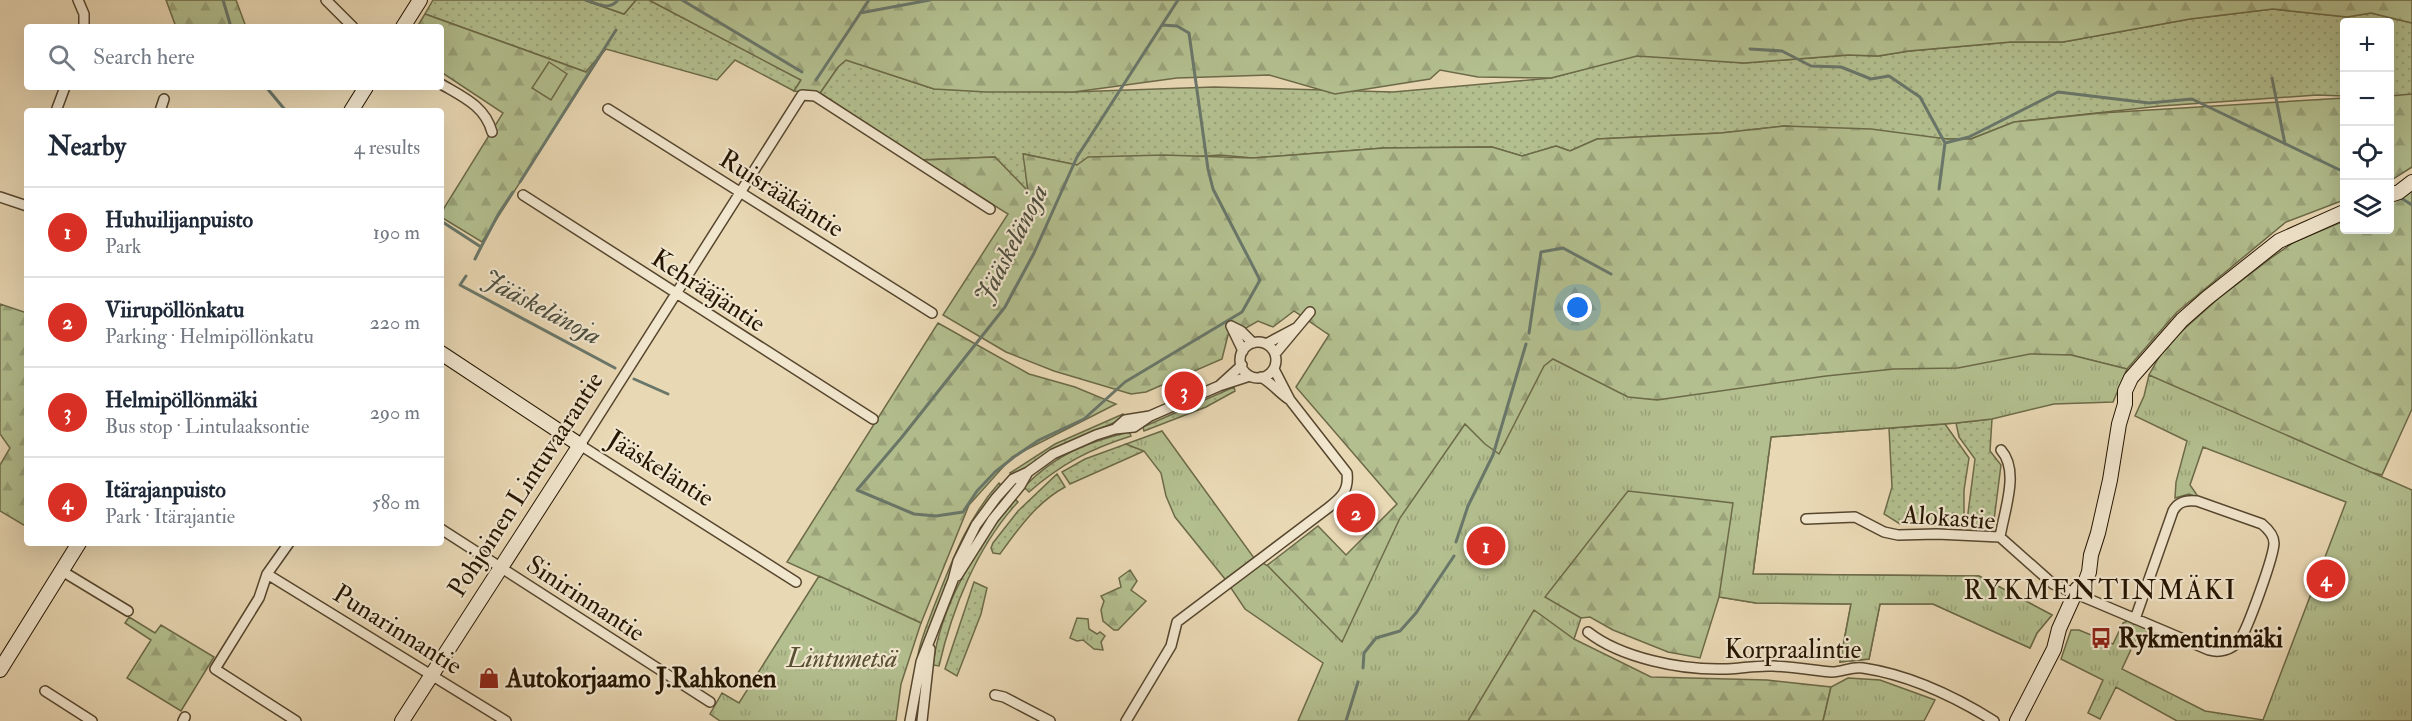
<!DOCTYPE html>
<meta charset="utf-8">
<style>
:root{--surface:#fff;--page:#f6f6f7;--text:#1f2937;--muted:#747a83;--line:#e0e1e3;--accent:#d93025}
body{margin:0;font-family:"IM FELL Double Pica",serif;background:var(--page);color:var(--text)}
.controls{position:absolute;right:18px;top:18px;display:grid;overflow:hidden;border-radius:6px;box-shadow:0 6px 24px #0002}
.controls button{width:54px;height:54px;display:grid;place-items:center;padding:0;border:0;border-bottom:2px solid var(--line);background:var(--surface);color:var(--text);font:30px sans-serif}
.you{position:absolute;left:1578px;top:308px;width:21px;height:21px;margin:-15px;border:4px solid #fff;border-radius:50%;background:#1a73e8;box-shadow:0 0 0 9px #1a73e833}
.badge{display:grid;place-items:center;width:39px;height:39px;border-radius:50%;background:var(--accent);color:#fff;font-size:20px;font-weight:700}
.pin{position:absolute;translate:-50% -50%;border:3px solid #fff;box-shadow:0 2px 6px #0006}
.list{margin:0;padding:0;list-style:none}
h2{display:flex;justify-content:space-between;align-items:center;height:78px;margin:0;padding:0 24px;font-size:26px}
h2 small{font-size:20px;font-weight:400;color:var(--muted)}
.list li{display:grid;grid-template-columns:39px 1fr auto;gap:18px;align-items:center;box-sizing:border-box;height:90px;padding:0 24px;border-top:2px solid var(--line)}
.list b{display:block;font-size:22px;white-space:nowrap}
.list p{margin:0;font-size:20px;white-space:nowrap;color:var(--muted)}
.list em{font-size:20px;font-style:normal;color:var(--muted)}
.icon{flex:none;width:33px;height:33px;fill:none;stroke:currentColor;stroke-width:2;stroke-linecap:round;stroke-linejoin:round}
.map{position:relative;flex:none;width:2412px;height:721px;overflow:hidden}
.search{position:absolute;background:var(--surface);box-shadow:0 6px 24px #0002;left:24px;top:24px;width:420px;height:66px;display:flex;align-items:center;gap:15px;box-sizing:border-box;padding:0 21px;border-radius:6px;color:var(--muted);font-size:22px}
.panel{position:absolute;background:var(--surface);box-shadow:0 6px 24px #0002;left:24px;top:108px;width:420px;height:438px;border-radius:6px}
.map>svg:first-child{display:block}
.grass{fill:url(#grass-dots);stroke:#6c6a48;stroke-width:1.5}
.forest{fill:url(#forest-firs);stroke:#6c6a48;stroke-width:1.5}
.park{fill:url(#park-tufts);stroke:#6c6a48;stroke-width:1.5}
.pitch{fill:#b3bf8f;stroke:#6c6a48;stroke-width:1.5}
.lines{fill:none;stroke-linecap:round;stroke-linejoin:round}
.stream{stroke:#69776a;stroke-width:3}
.street-casing{stroke:#56462e;stroke-width:12}
.secondary-casing{stroke:#251502;stroke-width:16}
.street{stroke:#f1e6ce;stroke-width:9}
.secondary{stroke:#f1e6ce;stroke-width:14}
.labels{text-anchor:middle;stroke-width:4.5;stroke-linejoin:round;paint-order:stroke}
.street-label{font-size:26px;fill:#251502;stroke:#f1e6ce}
.poi-label{font-size:26px;font-weight:bold;fill:#251502;stroke:#f1e6ce;text-anchor:start}
.park-label{font-size:26px;font-style:italic;fill:#575033;stroke:#f1e6ce}
.water-label{font-size:27px;font-style:italic;fill:#4d4e3f;stroke:#f1e6ce}
.neighbourhood-label{font-size:27px;letter-spacing:1.5px;fill:#251502;stroke:#f1e6ce}
</style>
<div class="map">
<svg width="2412" height="721" viewBox="0 0 2412 721">
<defs>
<pattern id="grass-dots" width="8" height="8" patternUnits="userSpaceOnUse" patternTransform="scale(1.5)"><rect width="8" height="8" fill="#b3bf8f"/><path d="M2 2h.1M6 6h.1" fill="none" stroke="#9aa37a" stroke-width="1.8" stroke-linecap="round"/></pattern>
<pattern id="forest-firs" width="22" height="20" patternUnits="userSpaceOnUse" patternTransform="scale(1.5)"><rect width="22" height="20" fill="#b3bf8f"/><path d="M5 1l3.5 6h-7zM16 11l3.5 6h-7z" fill="#9aa37a"/></pattern>
<pattern id="park-tufts" width="24" height="20" patternUnits="userSpaceOnUse" patternTransform="scale(1.5)"><rect width="24" height="20" fill="#b3bf8f"/><path d="M3 7l-1-3M5 7V3M7 7l1-3M15 17l-1-3M17 17v-4M19 17l1-3" fill="none" stroke="#9aa37a"/></pattern>
</defs>
<rect width="100%" height="100%" fill="#e9d8b4"/>
<filter id="stains"><feTurbulence type="fractalNoise" baseFrequency=".00333" numOctaves="4"/><feColorMatrix values="0 0 0 0 .2 0 0 0 0 .09 0 0 0 0 .02 0 0 0 .5 -.17"/></filter>
<radialGradient id="worn" r=".72"><stop offset=".6" stop-color="#630" stop-opacity="0"/><stop offset="1" stop-color="#630" stop-opacity=".3"/></radialGradient>
<path class="grass" d="M433,0H584L624,14L636,0H649L801,80L794,91L735,60L717,80L606,49L586,72L425,14Z
M2273,9L2347,17L2371,13L2412,23V97L2390,99V22H2344V96L2317,95L2161,106L2014,122L1971,139H1947L1784,126L1721,133L1597,139L1570,151L1556,146L1522,156L1492,147L1384,148L1253,158L1220,155L1077,165L1024,154L1028,192L995,157L922,160L820,93L838,67L846,60L934,89L1071,92L1214,87L1393,92L1551,78L1637,55L1744,63L1848,55L1878,56L1909,51L2011,42H2063L2190,19Z
M1234,387L1235,391L1206,407L1144,431L1143,427Z
M1123,414L1125,418L1064,444L1013,476L1010,473L1055,444Z
M1992,419L1990,451L2001,465L1993,528L1971,529L1968,513L1975,459L1959,437L1956,423Z
M1945,424L1969,458L1964,490V525L1900,524L1884,514L1892,487L1889,428Z
M1129,432L1131,436C1090,449 1061,464 1029,492L1024,487C1056,454 1085,443 1129,432Z
M1126,444L1144,451L1070,484L1062,472L1085,459Z
M1057,474L1065,487C1037,502 1018,529 1000,554L993,553L991,548L993,543L1018,511Z
M999,483L1002,486L948,583L917,662C918,645 927,626 933,609C951,564 966,520 999,483Z
M1014,498L1018,502C977,546 952,609 939,666L933,665C941,602 977,548 1014,498Z
M974,582L987,588L981,614L957,676L945,669Z"/>
<path class="forest" d="M166,0H236L246,27H176Z
M584,0H636L624,14Z
M649,0H2412V23L2371,13L2347,17L2273,9L2190,19L2063,42H2011L1909,51L1878,56L1848,55L1744,63L1637,56L1551,78L1478,77L1440,70L1430,79L1335,94L1269,75L1177,78L1074,92H986L934,89L846,60L838,67L820,93L794,91L801,80Z
M425,14L586,72L605,49L482,242L441,217V213L503,113L441,72V27H417Z
M2412,94V167L2390,181V96Z
M2344,98V200L2286,222L2177,312L2127,369L2071,355H2060L2040,371L1657,400L1629,398L1956,423L1771,437L1753,574L1979,576L2052,615L2037,633L2030,648L1933,604H1880L1869,659L1840,662L1851,604L1756,603L1719,597L1700,658L1668,652L1613,630L1590,617L1581,618L1545,598L1433,545L1338,647L1252,577L1318,526L1346,555L1397,504L1296,387L1329,335L1294,311L1273,327L1258,321L1246,328L1237,326L1228,335L1222,359L1146,392L1131,394L1054,371L1006,352L943,315L1008,214L922,160L995,157L1028,191L1023,154L1077,165L1088,157L1164,155L1253,158L1384,148L1492,147L1522,156L1556,146L1570,151L1597,139L1721,133L1784,126L1871,129L1947,139H1971L2014,122L2101,113Z
M2412,189V409L2382,475L2309,457L2149,375L2165,346L2219,298L2271,258L2294,242L2344,221V230H2390V203Z
M0,304L27,313V527L0,511V465L10,448L0,434Z
M938,323L1029,374L1075,387L1116,404L1012,457L969,505L921,623L787,562Z
M1130,570L1137,581L1131,590L1146,601L1118,630H1114L1103,621L1101,610L1104,601L1101,596L1121,587L1119,578Z
M1516,589L1575,634L1574,639L1651,677L1767,680L1831,687L1823,721H1424Z
M129,617L155,633L161,625L214,657L181,711L127,678L151,640L125,623Z"/>
<path class="park" d="M2030,354L2071,355L2127,369L2113,402L2054,404L1992,419L1956,423L1771,437L1753,574L1979,576L2052,615L2037,633L2030,648L1933,604H1880L1869,659L1840,662L1851,604L1756,603L1719,597L1733,503L1628,491L1545,597L1581,618L1574,639L1534,610L1468,721H1298L1323,663L1245,609L1225,579L1175,517L1166,496L1161,473L1144,451L1126,444L1162,431L1254,558L1268,566L1342,642L1400,518L1465,424L1485,444L1499,454L1544,366L1553,359L1628,397L1657,400L1826,376L1894,369L1958,368Z
M2149,375L2412,490V721H2177L2116,687L2100,719L2088,713L2103,680L2061,659L2071,630H2079L2113,644L2123,623L2129,620L2150,630L2135,641L2122,669L2205,711L2263,720L2346,502L2203,447L2190,485L2199,498L2189,494L2175,498L2176,482L2187,441L2135,416L2144,396Z
M819,576L921,623L901,684L896,721H720L710,714L722,693L739,703Z
M1077,618L1088,619L1089,629L1097,634L1100,632L1105,636L1101,642L1103,650L1094,649L1083,640L1077,641L1070,638Z
M1848,678L1880,680L1935,700L1924,721H1823L1831,687Z"/>
<path class="pitch" d="M549,62L567,74L551,100L532,88Z"/>
<g class="lines">
<path class="stream" d="M223,0L231,27
M586,0C598,4 609,11 618,0
M682,0L802,72
M860,13L930,0
M1162,25L1177,26L1189,33L1208,169L1213,189L1260,280L1242,312L1125,382L1084,419L1039,440L1014,457L995,472L977,491L963,512L936,516L914,514L857,490L902,437L1005,307L1034,253L1077,157L1178,0
M1750,49L1782,51L1811,66L1841,67L1871,79L1889,76L1920,97L1945,143L1969,137L2058,92L2149,103L2192,99L2344,172
M2272,78L2285,144
M816,80L869,0
M266,87L286,111
M520,182L616,30
M1939,189L1945,143
M2401,198L2412,205
M441,221L481,247L475,259
M481,247L499,213L513,192
M466,276L460,285L615,368
M1529,333L1541,252L1563,248L1611,274
M634,379L668,394
M1456,542L1468,506L1493,455L1526,344
M1363,668L1364,653L1376,638L1400,631L1416,613L1454,556
M1346,721L1358,682"/>
<defs>
<path id="street" d="M78,0L84,14V27
M326,0L353,27
M441,84C463,97 485,106 492,132
M608,109L932,313
M56,111L65,87
M160,111L164,99
M523,195L873,419
M0,197L27,206
M1231,326L1241,331L1253,343
M1231,326L1243,351
M1240 360a18 18 0 1 1 36 0a18 18 0 1 1-36 0Z
M1266,344L1296,328
M1275,354L1310,312
M1261,377C1272,383 1279,393 1290,400
M1219,386L1242,365
M1115,429L1125,420L1150,416L1219,386L1250,376
M1806,519L1855,517L1884,532L1898,535L1937,534L2000,537L2053,584L2209,650C2220,653 2231,650 2239,641C2247,631 2274,556 2274,543C2274,535 2268,529 2262,524L2197,501C2187,500 2178,501 2173,511L2135,619
M441,529L710,702
M2000,537C2004,511 2020,471 2001,450
M289,543L267,574L259,598L215,669L296,721
M62,571L128,611
M267,574L506,721
M957,576L993,519L1020,486L1028,472
M796,582L580,445L802,95L815,96L990,209
M1588,632C1621,658 1681,670 1723,669C1739,669 1756,665 1773,666C1793,667 1812,670 1832,672C1843,672 1852,666 1863,668C1910,675 1954,696 1994,721
M45,691L92,721
M995,695L1004,697L1050,721
M183,721L185,717
M910,721L921,662L953,580L958,561L976,525L996,498L1013,479L1028,472L1053,454L1096,435L1115,429L1134,427L1150,416
M922,721L930,649
M1126,721L1171,646L1177,622L1328,508C1341,498 1349,491 1347,473L1290,400L1274,369"/>
<path id="secondary" d="M403,27L420,0
M351,111L366,87
M2390,195L2399,192L2412,182
M0,670L79,543
M402,721L580,445L441,353
M2017,721L2054,649L2059,629L2077,589L2085,583L2089,572L2091,555L2098,533L2110,480L2119,424L2125,404V391L2131,378L2182,320L2207,298L2279,241L2344,212"/>
</defs>
<use href="#street" class="street-casing"/>
<use href="#secondary" class="secondary-casing"/>
<use href="#street" class="street"/>
<use href="#secondary" class="secondary"/>
</g>
<defs>
<symbol id="bus-bare" viewBox="-9 -9 18 18"><path d="M-5-6H5V4H4V6H2V4H-2V6H-4V4H-5ZM-3.5-4V0h7V-4ZM-3.5 1.2v1.5H-2V1.2ZM2 1.2v1.5H3.5V1.2Z" fill="#8f2418" stroke="#f1e6ce" stroke-width="2.5" paint-order="stroke"/></symbol>
<symbol id="shop-bare" viewBox="-9 -9 18 18"><path d="M-5-2.5h2.3a2.7 3.5 0 0 1 5.4 0H5L5.5 6h-11ZM-1.5-2.5h3a1.5 2.3 0 0 0-3 0Z" fill="#8f2418" stroke="#f1e6ce" stroke-width="2.5" paint-order="stroke"/></symbol>
</defs>
<g fill-rule="evenodd">
<use href="#bus-bare" x="2086" y="623" width="30" height="30"/>
<use href="#shop-bare" x="474" y="663" width="30" height="30"/>
</g>
<g class="labels">
<g class="street-label">
<text transform="translate(782 193) rotate(32)" y="9">Ruisrääkäntie</text>
<text transform="translate(709 290) rotate(33)" y="9">Kehrääjäntie</text>
<text transform="translate(661 468) rotate(32)" y="9">Jääskeläntie</text>
<text transform="translate(525 484) rotate(-57)" y="9">Pohjoinen Lintuvaarantie</text>
<text transform="translate(1949 517) rotate(4)" y="9">Alokastie</text>
<text transform="translate(586 598) rotate(33)" y="9">Sinirinnantie</text>
<text transform="translate(398 629) rotate(32)" y="9">Punarinnantie</text>
<text x="1793" y="658">Korpraalintie</text>
</g>
<g class="poi-label">
<text x="2118" y="647">Rykmentinmäki</text>
<text x="506" y="687">Autokorjaamo J.Rahkonen</text>
</g>
<g class="park-label">
<text x="842" y="667">Lintumetsä</text>
</g>
<g class="water-label">
<text transform="translate(1011 244) rotate(-63)" y="9">Jääskelänoja</text>
<text transform="translate(542 307) rotate(28)" y="9">Jääskelänoja</text>
</g>
<g class="neighbourhood-label">
<text x="2100" y="599">RYKMENTINMÄKI</text>
</g>
</g>
<rect width="100%" height="100%" filter="url(#stains)"/>
<rect width="100%" height="100%" fill="url(#worn)"/>
</svg>
<div class="controls">
<button>+</button>
<button>−</button>
<button><svg class="icon" aria-label="locate" viewBox="0 0 24 24"><circle cx="12" cy="12" r="6"/><path d="M12 2v4M12 18v4M2 12h4M18 12h4"/></svg></button>
<button><svg class="icon" aria-label="layers" viewBox="0 0 24 24"><path d="M12 4l9 5-9 5-9-5zM3 14l9 5 9-5"/></svg></button>
</div>
<div class="you"></div>
<div class="pin badge" style="left:1486px;top:546px">1</div>
<div class="pin badge" style="left:1356px;top:513px">2</div>
<div class="pin badge" style="left:1184px;top:391px">3</div>
<div class="pin badge" style="left:2326px;top:579px">4</div>
<div class="search"><svg class="icon" aria-label="search" viewBox="0 0 24 24"><circle cx="10" cy="10" r="6"/><path d="M15 15l6 6"/></svg>Search here</div>
<section class="panel">
<h2>Nearby<small>4 results</small></h2>
<ul class="list">
<li><span class="badge">1</span><div><b>Huhuilijanpuisto</b><p>Park</p></div><em>190 m</em></li>
<li><span class="badge">2</span><div><b>Viirupöllönkatu</b><p>Parking · Helmipöllönkatu</p></div><em>220 m</em></li>
<li><span class="badge">3</span><div><b>Helmipöllönmäki</b><p>Bus stop · Lintulaaksontie</p></div><em>290 m</em></li>
<li><span class="badge">4</span><div><b>Itärajanpuisto</b><p>Park · Itärajantie</p></div><em>580 m</em></li>
</ul>
</section>
</div>
